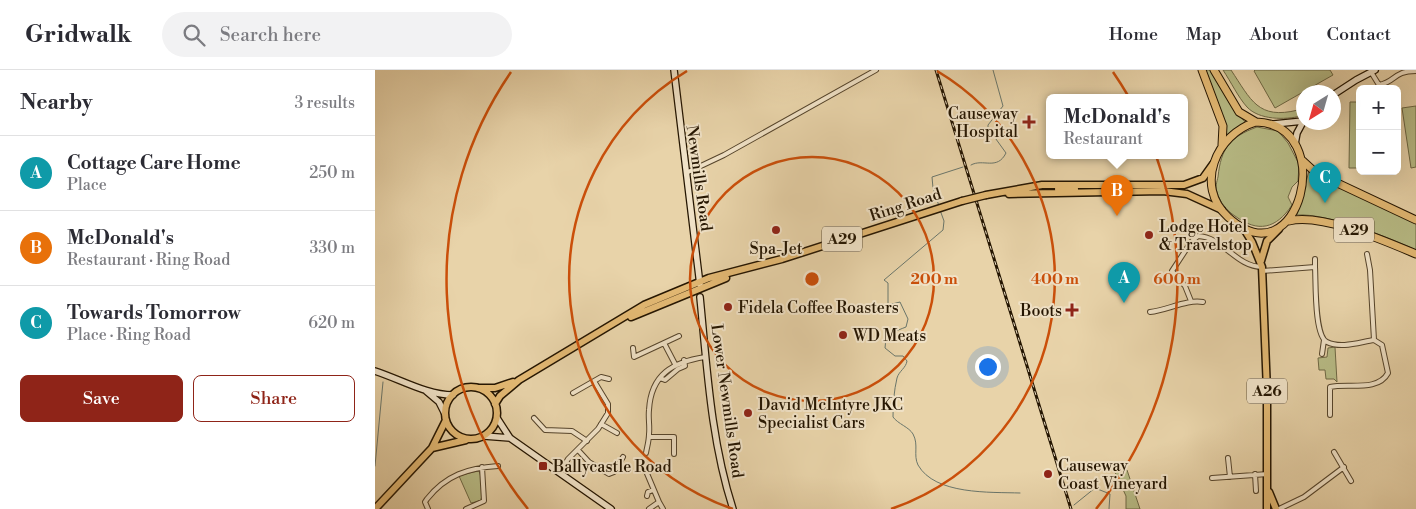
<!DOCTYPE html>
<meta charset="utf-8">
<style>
:root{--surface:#fff;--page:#f2f2f3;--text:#2b2b33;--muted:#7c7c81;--line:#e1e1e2;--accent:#8f2418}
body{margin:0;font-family:"Libre Bodoni",serif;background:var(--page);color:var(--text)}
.controls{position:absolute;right:15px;top:15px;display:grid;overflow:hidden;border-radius:8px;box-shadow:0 5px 20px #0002}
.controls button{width:45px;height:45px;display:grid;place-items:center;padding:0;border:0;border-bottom:1px solid var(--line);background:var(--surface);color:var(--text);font:25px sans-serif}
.compass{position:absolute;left:921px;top:15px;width:45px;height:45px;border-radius:50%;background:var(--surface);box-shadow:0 5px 20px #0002;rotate:217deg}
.you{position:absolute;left:612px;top:296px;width:18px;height:18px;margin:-12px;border:4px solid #fff;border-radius:50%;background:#1a73e8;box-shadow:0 0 0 8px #1a73e833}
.badge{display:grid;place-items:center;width:32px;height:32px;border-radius:50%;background:var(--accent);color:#fff;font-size:16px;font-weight:700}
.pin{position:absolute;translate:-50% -41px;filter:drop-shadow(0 1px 2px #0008)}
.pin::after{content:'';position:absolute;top:26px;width:18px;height:15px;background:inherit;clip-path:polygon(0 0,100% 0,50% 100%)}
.popup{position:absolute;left:671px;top:24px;width:142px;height:65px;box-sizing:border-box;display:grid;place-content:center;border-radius:8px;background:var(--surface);filter:drop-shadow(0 1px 4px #0005);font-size:16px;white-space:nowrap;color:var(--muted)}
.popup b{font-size:19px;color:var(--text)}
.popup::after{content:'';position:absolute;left:50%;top:100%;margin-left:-10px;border:10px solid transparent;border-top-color:var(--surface)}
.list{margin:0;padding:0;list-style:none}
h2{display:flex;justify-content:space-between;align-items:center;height:65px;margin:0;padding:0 20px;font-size:21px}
h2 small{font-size:16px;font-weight:400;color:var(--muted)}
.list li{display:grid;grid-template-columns:32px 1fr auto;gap:15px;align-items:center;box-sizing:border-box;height:75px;padding:0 20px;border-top:1px solid var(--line)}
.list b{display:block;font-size:19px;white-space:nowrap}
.list p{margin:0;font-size:16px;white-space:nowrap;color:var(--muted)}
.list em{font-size:16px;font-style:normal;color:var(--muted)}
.actions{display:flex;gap:10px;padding:15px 20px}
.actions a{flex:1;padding:11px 0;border:1px solid var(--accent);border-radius:8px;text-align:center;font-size:18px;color:var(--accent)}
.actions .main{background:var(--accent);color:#fff}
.icon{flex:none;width:28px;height:28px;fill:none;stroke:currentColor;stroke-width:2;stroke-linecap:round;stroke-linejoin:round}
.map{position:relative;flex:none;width:1041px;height:439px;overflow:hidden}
header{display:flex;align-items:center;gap:30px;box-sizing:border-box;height:70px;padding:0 25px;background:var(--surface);border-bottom:1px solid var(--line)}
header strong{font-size:24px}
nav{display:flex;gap:28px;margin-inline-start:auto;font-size:18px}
.search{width:350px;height:45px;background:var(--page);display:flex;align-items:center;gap:12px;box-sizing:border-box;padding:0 18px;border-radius:28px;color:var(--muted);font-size:19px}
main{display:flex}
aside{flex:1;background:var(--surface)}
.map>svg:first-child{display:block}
.green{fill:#b8bc86;stroke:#6e6844}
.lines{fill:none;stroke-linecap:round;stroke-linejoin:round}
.stream{stroke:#6a766b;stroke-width:1}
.street-casing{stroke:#55442b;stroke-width:6}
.secondary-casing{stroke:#241501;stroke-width:8}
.primary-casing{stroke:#241501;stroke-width:9}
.highway-casing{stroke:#241501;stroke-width:9}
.street{stroke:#f0e2c7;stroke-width:4}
.secondary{stroke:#f0e2c7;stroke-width:5.5}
.primary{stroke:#e4ba74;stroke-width:6}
.highway{stroke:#e4ba74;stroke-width:7}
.rail-casing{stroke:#241501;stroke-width:3}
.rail{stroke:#f0e2c7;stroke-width:1;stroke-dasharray:4;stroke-linecap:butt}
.primary-bridge-casing{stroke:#241501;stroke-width:9;stroke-linecap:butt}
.primary-bridge{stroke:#e4ba74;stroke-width:6}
.ring{fill:none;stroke:#cb4f0a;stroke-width:2.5}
.poi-dot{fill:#8f2418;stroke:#f0e2c7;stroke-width:2}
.labels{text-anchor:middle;stroke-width:4;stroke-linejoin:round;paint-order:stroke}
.shield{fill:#f0e2c7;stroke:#61523c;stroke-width:1}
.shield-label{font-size:15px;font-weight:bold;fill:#241501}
.poi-label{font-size:16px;fill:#241501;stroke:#f0e2c7;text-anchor:start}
.street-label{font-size:16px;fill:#241501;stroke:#f0e2c7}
.centre{fill:#cb4f0a;stroke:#f0e2c7;stroke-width:2.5}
.ring-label{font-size:15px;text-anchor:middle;font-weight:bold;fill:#cb4f0a;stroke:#f0e2c7;stroke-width:4;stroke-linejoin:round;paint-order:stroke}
</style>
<header>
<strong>Gridwalk</strong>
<div class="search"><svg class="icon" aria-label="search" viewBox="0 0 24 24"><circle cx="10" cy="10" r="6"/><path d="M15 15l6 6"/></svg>Search here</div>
<nav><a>Home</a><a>Map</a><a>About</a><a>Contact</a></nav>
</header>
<main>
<aside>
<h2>Nearby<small>3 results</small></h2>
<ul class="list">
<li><span class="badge" style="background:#0f9aa8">A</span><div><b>Cottage Care Home</b><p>Place</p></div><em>250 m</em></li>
<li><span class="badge" style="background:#e8710a">B</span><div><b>McDonald's</b><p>Restaurant · Ring Road</p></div><em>330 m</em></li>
<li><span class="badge" style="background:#0f9aa8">C</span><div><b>Towards Tomorrow</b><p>Place · Ring Road</p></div><em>620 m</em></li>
</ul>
<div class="actions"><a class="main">Save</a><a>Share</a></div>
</aside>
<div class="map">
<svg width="1041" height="439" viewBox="0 0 1041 439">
<rect width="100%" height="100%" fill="#e8d3a9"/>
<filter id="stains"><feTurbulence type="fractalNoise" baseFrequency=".004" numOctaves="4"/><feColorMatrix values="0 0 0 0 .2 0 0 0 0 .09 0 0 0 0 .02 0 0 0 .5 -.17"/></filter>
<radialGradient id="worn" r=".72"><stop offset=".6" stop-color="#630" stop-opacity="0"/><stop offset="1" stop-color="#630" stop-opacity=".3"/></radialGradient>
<path class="green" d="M829,0H836L855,34L870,52L851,66L850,54Z
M848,0H856C876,30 883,50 923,40L927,43L926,46C910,50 884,50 872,37C863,27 856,12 848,0Z
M880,0H955L958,5L900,38L879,1Z
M975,32H985V98H974Z
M1041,36V97L1036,98L1027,38Z
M882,57L903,61L913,73L924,94L923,111L917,117L913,127L917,135C901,159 883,163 860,146C852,141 844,131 842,122C840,117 842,111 843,107C846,78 855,67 882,57Z
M934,101L1041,153V180C1013,167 952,143 922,145Z
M960,277L962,312L959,309H951L950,300H944L943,288L952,287L953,278Z
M743,396L752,400L765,439H751V426L739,400Z
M98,402L104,401C107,408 110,423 105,431L96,433L84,406Z"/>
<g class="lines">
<path class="stream" d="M596,95C608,88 622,101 631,83L613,58V55L628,36L618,0
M564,136L558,118L557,107L588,97
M565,140L569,151L568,160L509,210L513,213V235L525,232L533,249L531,257C521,261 510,264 510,278L520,286H528L532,291C531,298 524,301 522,308C519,321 518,333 518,347C523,354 534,357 538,364C544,375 538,385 543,395C560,425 615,422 645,423
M0,396L8,312
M699,435L720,418L735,424L734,439"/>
<defs>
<path id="street" d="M996,2L1004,15C1021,12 1018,1 1041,1
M311,103L349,85L501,0
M992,184L995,200L999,270
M940,197V189
M887,201L940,197C941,212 939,266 952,272C966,279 985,272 999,270L1007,275L1013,303C1003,322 973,313 955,317V345
M816,231L810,216L797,201L816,172L823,166C848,167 861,197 887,197
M775,242C793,240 812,229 828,232
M289,273L304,266
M258,278L259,287L289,273L300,294
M947,284L949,270
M285,308L290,310L303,299L310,296L309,290
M219,311L226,307L234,309
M159,348L170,360L197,361L212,371
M226,354L242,363
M274,367H299V384
M203,380L214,392L234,404L239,402L248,387
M959,382L976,411
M271,383C272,377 274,371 274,364C275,356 273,348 274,340C276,304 298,292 330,287
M853,388L855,407
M268,394L284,432
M185,403L193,389L223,359L233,343V334L219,311L198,323
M880,404L881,421
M837,408L893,404
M272,426L273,422L278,420
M53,439L50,432L52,429C71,405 93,398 123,396
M91,439L109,431L107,397
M274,439L284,432L288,439
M904,439L929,427L969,397"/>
<path id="secondary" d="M299,0L325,215
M958,25L981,10L1000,0
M899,54L928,51
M920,74L922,63L928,52
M325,227C332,298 336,371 358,439
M0,301C25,309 52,325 78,325
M51,321L64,332L70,344
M122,348L135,368L236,439
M109,366L135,368"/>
<path id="primary" d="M683,119H700
M634,124L788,121L812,124L847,140
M611,125L667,115H809L828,108L838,94
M869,159L877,172L887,197L892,321V439
M886,191L892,171L904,159
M256,247L351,208
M70 343a26 26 0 1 1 52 0a26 26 0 1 1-52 0Z
M104,318H120L138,312
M120,334L125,326L144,310L269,235L334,208L407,189L587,131
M57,378L91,370
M894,422L901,439
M0,439L57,378L71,350"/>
<path id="highway" d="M827,0L848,56L847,75
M839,0L864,42L881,52
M881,52C964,54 925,213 853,147C819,116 841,64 881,52Z
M928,91L941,103L1041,150
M914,151C947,143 1010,171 1041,184"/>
</defs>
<use href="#street" class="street-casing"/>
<use href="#secondary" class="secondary-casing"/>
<use href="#primary" class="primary-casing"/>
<use href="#highway" class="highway-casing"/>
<use href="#street" class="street"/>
<use href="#secondary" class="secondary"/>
<use href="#primary" class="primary"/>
<use href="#highway" class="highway"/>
<defs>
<path id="rail" d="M561,0L696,439"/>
</defs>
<use href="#rail" class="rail-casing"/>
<use href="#rail" class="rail"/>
<defs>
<path id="primary-bridge" d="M587,131L611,125"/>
</defs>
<use href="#primary-bridge" class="primary-bridge-casing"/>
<use href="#primary-bridge" class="primary-bridge"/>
</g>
<g class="ring">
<circle cx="437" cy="209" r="122"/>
<path d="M358 439A243 243 0 0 1 312 1M562 1A243 243 0 0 1 516 439"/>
<path d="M153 439A365 365 0 0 1 136 2M738 2A365 365 0 0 1 721 439"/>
</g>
<g class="poi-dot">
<path d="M651.5 44.5h5v5h5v5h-5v5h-5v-5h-5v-5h5z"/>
<circle cx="401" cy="160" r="5"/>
<circle cx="774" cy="165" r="5"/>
<circle cx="353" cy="237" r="5"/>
<path d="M694.5 232.5h5v5h5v5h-5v5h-5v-5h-5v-5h5z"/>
<circle cx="468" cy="265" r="5"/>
<circle cx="373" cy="343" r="5"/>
<rect x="163" y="391" width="10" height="10" rx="2.5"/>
<circle cx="673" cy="404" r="5"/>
</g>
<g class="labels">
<g class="shield">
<rect x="959" y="147.5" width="40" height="25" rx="4"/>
<rect x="447" y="156.5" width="40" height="25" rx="4"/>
<rect x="872" y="308.5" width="40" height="25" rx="4"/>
</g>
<g class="shield-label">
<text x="979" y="165">A29</text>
<text x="467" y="174">A29</text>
<text x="892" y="326">A26</text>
</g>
<g class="poi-label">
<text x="643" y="49" text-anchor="end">Causeway<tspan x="643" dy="18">Hospital</tspan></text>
<text x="784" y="162">Lodge Hotel<tspan x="784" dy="18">&amp; Travelstop</tspan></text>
<text x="401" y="184" text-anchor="middle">Spa-Jet</text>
<text x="363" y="243">Fidela Coffee Roasters</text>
<text x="687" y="246" text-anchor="end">Boots</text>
<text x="478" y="271">WD Meats</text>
<text x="383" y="340">David McIntyre JKC<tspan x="383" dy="18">Specialist Cars</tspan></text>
<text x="683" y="401">Causeway<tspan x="683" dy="18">Coast Vineyard</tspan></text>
<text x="178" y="402">Ballycastle Road</text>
</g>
<g class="street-label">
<text transform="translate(325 108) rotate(82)" y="6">Newmills Road</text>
<text transform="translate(530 134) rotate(-18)" y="6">Ring Road</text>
<text transform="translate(353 331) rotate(82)" y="6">Lower Newmills Road</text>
</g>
</g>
<circle cx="437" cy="209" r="8" class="centre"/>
<g class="ring-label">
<text x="559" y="214">200 m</text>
<text x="680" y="214">400 m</text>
<text x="802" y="214">600 m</text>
</g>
<rect width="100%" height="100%" filter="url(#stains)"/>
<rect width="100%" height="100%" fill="url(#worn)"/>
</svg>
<div class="controls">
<button>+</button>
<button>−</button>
</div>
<svg class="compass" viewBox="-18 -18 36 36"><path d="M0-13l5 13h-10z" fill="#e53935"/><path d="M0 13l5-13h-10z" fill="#7c7c81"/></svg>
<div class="you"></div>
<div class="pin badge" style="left:749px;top:233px;background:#0f9aa8">A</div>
<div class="pin badge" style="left:742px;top:146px;background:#e8710a">B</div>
<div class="popup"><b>McDonald's</b>Restaurant</div>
<div class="pin badge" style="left:950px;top:133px;background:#0f9aa8">C</div>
</div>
</main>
